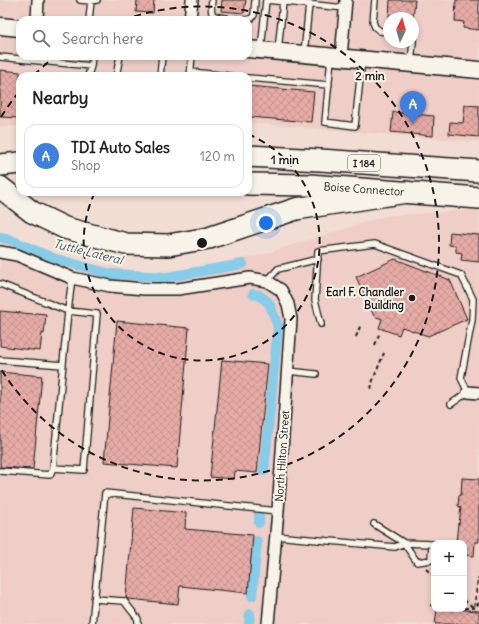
<!DOCTYPE html>
<meta charset="utf-8">
<style>
:root{--surface:#fff;--page:#f2f2f2;--text:#222;--muted:#767676;--line:#e0e0e0;--accent:#0b8043}
body{margin:0;font-family:Delius,sans-serif;background:var(--page);color:var(--text)}
.controls{position:absolute;right:12px;bottom:12px;display:grid;overflow:hidden;border-radius:8px;box-shadow:0 2px 6px #0003}
.controls button{width:36px;height:36px;display:grid;place-items:center;padding:0;border:0;border-bottom:1px solid var(--line);background:var(--surface);color:var(--text);font:20px sans-serif}
.compass{position:absolute;left:383px;top:12px;width:36px;height:36px;border-radius:50%;background:var(--surface);box-shadow:0 2px 6px #0003;rotate:5deg}
.you{position:absolute;left:266px;top:223px;width:14px;height:14px;margin:-10px;border:3px solid #fff;border-radius:50%;background:#1a73e8;box-shadow:0 0 0 6px #1a73e833}
.badge{display:grid;place-items:center;width:26px;height:26px;border-radius:50%;background:var(--accent);color:#fff;font-size:13px;font-weight:700}
.pin{position:absolute;translate:-50% -33px;filter:drop-shadow(0 1px 2px #0008)}
.pin::after{content:'';position:absolute;top:21px;width:14px;height:12px;background:inherit;clip-path:polygon(0 0,100% 0,50% 100%)}
.list{margin:0;padding:0;list-style:none}
h2{display:flex;justify-content:space-between;align-items:center;height:52px;margin:0;padding:0 16px;font-size:17px}
h2 small{font-size:13px;font-weight:400;color:var(--muted)}
.list li{display:grid;grid-template-columns:26px 1fr auto;gap:12px;align-items:center;box-sizing:border-box;height:64px;margin:0 8px 8px;padding:0 8px;border:1px solid var(--line);border-radius:12px}
.list b{display:block;font-size:15px;white-space:nowrap}
.list p{margin:0;font-size:13px;white-space:nowrap;color:var(--muted)}
.list em{font-size:13px;font-style:normal;color:var(--muted)}
.icon{flex:none;width:22px;height:22px;fill:none;stroke:currentColor;stroke-width:2;stroke-linecap:round;stroke-linejoin:round}
.map{position:relative;flex:none;width:479px;height:624px;overflow:hidden}
.search{position:absolute;background:var(--surface);box-shadow:0 2px 6px #0003;left:16px;top:16px;width:236px;height:44px;display:flex;align-items:center;gap:10px;box-sizing:border-box;padding:0 14px;border-radius:12px;color:var(--muted);font-size:15px}
.panel{position:absolute;background:var(--surface);box-shadow:0 2px 6px #0003;left:16px;top:72px;width:236px;height:124px;border-radius:12px}
.map>svg:first-child{display:block}
.built{fill:#eecec6;fill-rule:evenodd}
.lines{fill:none;stroke-linecap:round;stroke-linejoin:round}
.canal{stroke:#87cce8;stroke-width:10}
.building{fill:url(#building-cross-hatch);stroke:#1c1c1c}
.service-casing{stroke:#1c1c1c;stroke-width:8}
.minor-casing{stroke:#1c1c1c;stroke-width:14}
.secondary-casing{stroke:#1c1c1c;stroke-width:19}
.motorway-casing{stroke:#1c1c1c;stroke-width:24}
.path{stroke:#1c1c1c;stroke-width:2;stroke-dasharray:4 3;stroke-linecap:butt}
.service{stroke:#f7f3e8;stroke-width:5.5}
.minor{stroke:#f7f3e8;stroke-width:11}
.secondary{stroke:#f7f3e8;stroke-width:16}
.motorway{stroke:#f7f3e8;stroke-width:21}
.ring{fill:none;stroke:#1c1c1c;stroke-width:2;stroke-dasharray:7 5}
.poi-dot{fill:#1c1c1c;stroke:#f7f3e8;stroke-width:1.5}
.labels{text-anchor:middle;stroke-width:4;stroke-linejoin:round;paint-order:stroke}
.shield{fill:#f7f3e8;stroke:#5e5c59;stroke-width:1}
.shield-label{font-size:10px;font-weight:bold;fill:#1c1c1c}
.street-label{font-size:11px;fill:#1c1c1c;stroke:#f7f3e8}
.poi-label{font-size:11px;font-weight:bold;fill:#1c1c1c;stroke:#f7f3e8;text-anchor:end}
.water-label{font-size:12px;font-style:italic;fill:#415a63;stroke:#f7f3e8}
.centre{fill:#1c1c1c;stroke:#f7f3e8;stroke-width:2}
.ring-label{font-size:12px;text-anchor:middle;font-weight:bold;fill:#1c1c1c;stroke:#f7f3e8;stroke-width:4;stroke-linejoin:round;paint-order:stroke}
</style>
<div class="map">
<svg width="479" height="624" viewBox="0 0 479 624">
<defs>
<pattern id="building-cross-hatch" width="8" height="8" patternUnits="userSpaceOnUse"><rect width="8" height="8" fill="#e6aba6"/><path d="M0 0l8 8M0 8l8-8" fill="none" stroke="#c5938e"/></pattern>
</defs>
<rect width="100%" height="100%" fill="#f2ddd4"/>
<filter id="ink" filterUnits="userSpaceOnUse"><feTurbulence type="fractalNoise" baseFrequency=".025" numOctaves="2"/><feDisplacementMap in="SourceGraphic" scale="8" xChannelSelector="R" yChannelSelector="G"/><feConvolveMatrix kernelMatrix="1 2 1 2 8 2 1 2 1" color-interpolation-filters="sRGB"/></filter>
<g filter="url(#ink)">
<path class="built" d="M0,0H479V142L248,123V76H20V126L0,127ZM389,18H413V42H389ZM20,20H248V56H20Z
M471,210L479,211V624H0V233L9,235L74,261L163,274L261,255L385,216ZM434,543H464V609H434Z"/>
<g class="lines">
<path class="canal" d="M0,237L9,239L53,258L110,274L167,277L243,264
M253,294L259,295L269,303L278,326L264,471
M259,523V516
M252,596L257,541
M249,624L250,614"/>
</g>
<path class="building" d="M137,0H154L153,13L136,12Z
M222,0H246L244,13L221,11Z
M390,0H415L413,18H389Z
M456,0H479V30L463,28L464,22L455,21Z
M0,70L20,72V118L0,117Z
M248,86L314,92L311,122L248,117Z
M465,105L479,106V137L449,134L450,122L463,123Z
M393,112L434,116L433,136L391,132Z
M450,232L479,235V262L461,260L462,253L456,252V246L449,245Z
M395,259L450,280L467,319L428,336L402,327L399,335L379,328L382,319L374,316L356,277Z
M0,311L33,314L36,313L46,314L44,334L42,333L40,351L0,346Z
M117,321L189,328L177,468L104,462Z
M222,360L268,364L257,473L235,471L234,479L210,477Z
M0,372L42,376L33,469L0,467Z
M462,478L479,479V542H475L474,556L464,555V543H456L458,523L459,524L461,507L458,506L459,495H461Z
M134,508L186,513L185,529L253,535L248,593L180,586L178,604L128,599L126,597Z
M437,609H453L479,611V624H435Z"/>
<g class="lines">
<defs>
<path id="service" d="M80,0L91,1L97,0
M212,0C210,15 211,17 226,18
M266,0L345,8
M375,0L373,22L375,27L380,31L389,32
M236,19L245,20
M89,20L91,1
M246,20L252,18L254,15L255,0
M413,35V39
M261,50L266,0
M278,51L283,2
M304,54L309,4
M0,57L91,66L92,56
M331,59L325,122L355,126L362,60
M411,62L413,42
M191,72L229,76
M88,76L91,66
M117,76V71L120,56
M160,76L162,56
M190,76L192,56
M248,78L329,85
M267,281L278,269L318,259
M0,284L68,311L97,314L84,470L53,468L50,475L0,471
M321,324L315,300L318,251L375,244L461,275L473,299L472,320L461,378L468,392L451,404
M0,360L63,365
M288,371L316,374
M53,468L68,311L72,278
M275,536L395,547L404,543L417,562L431,560L432,544L404,543L374,524
M94,599L124,601L138,619V624
M92,624L105,493L278,511"/>
<path id="minor" d="M37,20L38,0
M190,20L192,0
M341,57L346,0
M0,252L17,255L72,278L110,286L144,289H178L250,278L267,281L281,290L288,304L291,319L278,511L268,624
M468,392L479,393"/>
<path id="secondary" d="M0,26L20,28
M248,49L479,70"/>
<path id="motorway" d="M248,156L320,160L479,171
M0,165L20,163
M248,184L309,185L479,198
M0,187L32,212L65,228L126,244L168,245L209,238L296,209L407,192"/>
</defs>
<use href="#service" class="service-casing"/>
<use href="#minor" class="minor-casing"/>
<use href="#secondary" class="secondary-casing"/>
<use href="#motorway" class="motorway-casing"/>
<path class="path" d="M356,337L361,324
M375,345L380,332
M371,389L373,380L384,353
M426,569L434,576
M464,600L474,608L478,579L479,580
M430,605L434,606
M464,608H474L479,603"/>
<use href="#service" class="service"/>
<use href="#minor" class="minor"/>
<use href="#secondary" class="secondary"/>
<use href="#motorway" class="motorway"/>
</g>
</g>
<g class="ring">
<path d="M248 134A118 118 0 1 1 95 192"/>
<path d="M1 117A237 237 0 0 1 19 92M34 75A237 237 0 0 1 56 56M123 20A237 237 0 1 1 1 369"/>
</g>
<circle class="poi-dot" cx="412" cy="298" r="4"/>
<g class="labels">
<rect class="shield" x="348" y="155" width="32" height="16" rx="3"/>
<g class="shield-label">
<text x="364" y="167">I 184</text>
</g>
<g class="street-label">
<text transform="translate(364 189) rotate(4)" y="4">Boise Connector</text>
<text transform="translate(282 456) rotate(-86)" y="4">North Hilton Street</text>
</g>
<g class="poi-label">
<text x="404" y="296">Earl F. Chandler<tspan x="404" dy="13">Building</tspan></text>
</g>
<g class="water-label">
<text transform="translate(88 252) rotate(14)" y="4">Tuttle Lateral</text>
</g>
</g>
<circle cx="202" cy="243" r="6" class="centre"/>
<g class="ring-label">
<text x="370" y="80">2 min</text>
<text x="285" y="164">1 min</text>
</g>
</svg>
<div class="controls">
<button>+</button>
<button>−</button>
</div>
<svg class="compass" viewBox="-18 -18 36 36"><path d="M0-13l5 13h-10z" fill="#e53935"/><path d="M0 13l5-13h-10z" fill="#767676"/></svg>
<div class="you"></div>
<div class="pin badge" style="left:413px;top:124px;background:#3f7fe0">A</div>
<div class="search"><svg class="icon" aria-label="search" viewBox="0 0 24 24"><circle cx="10" cy="10" r="6"/><path d="M15 15l6 6"/></svg>Search here</div>
<section class="panel">
<h2>Nearby<small></small></h2>
<ul class="list">
<li><span class="badge" style="background:#3f7fe0">A</span><div><b>TDI Auto Sales</b><p>Shop</p></div><em>120 m</em></li>
</ul>
</section>
</div>
